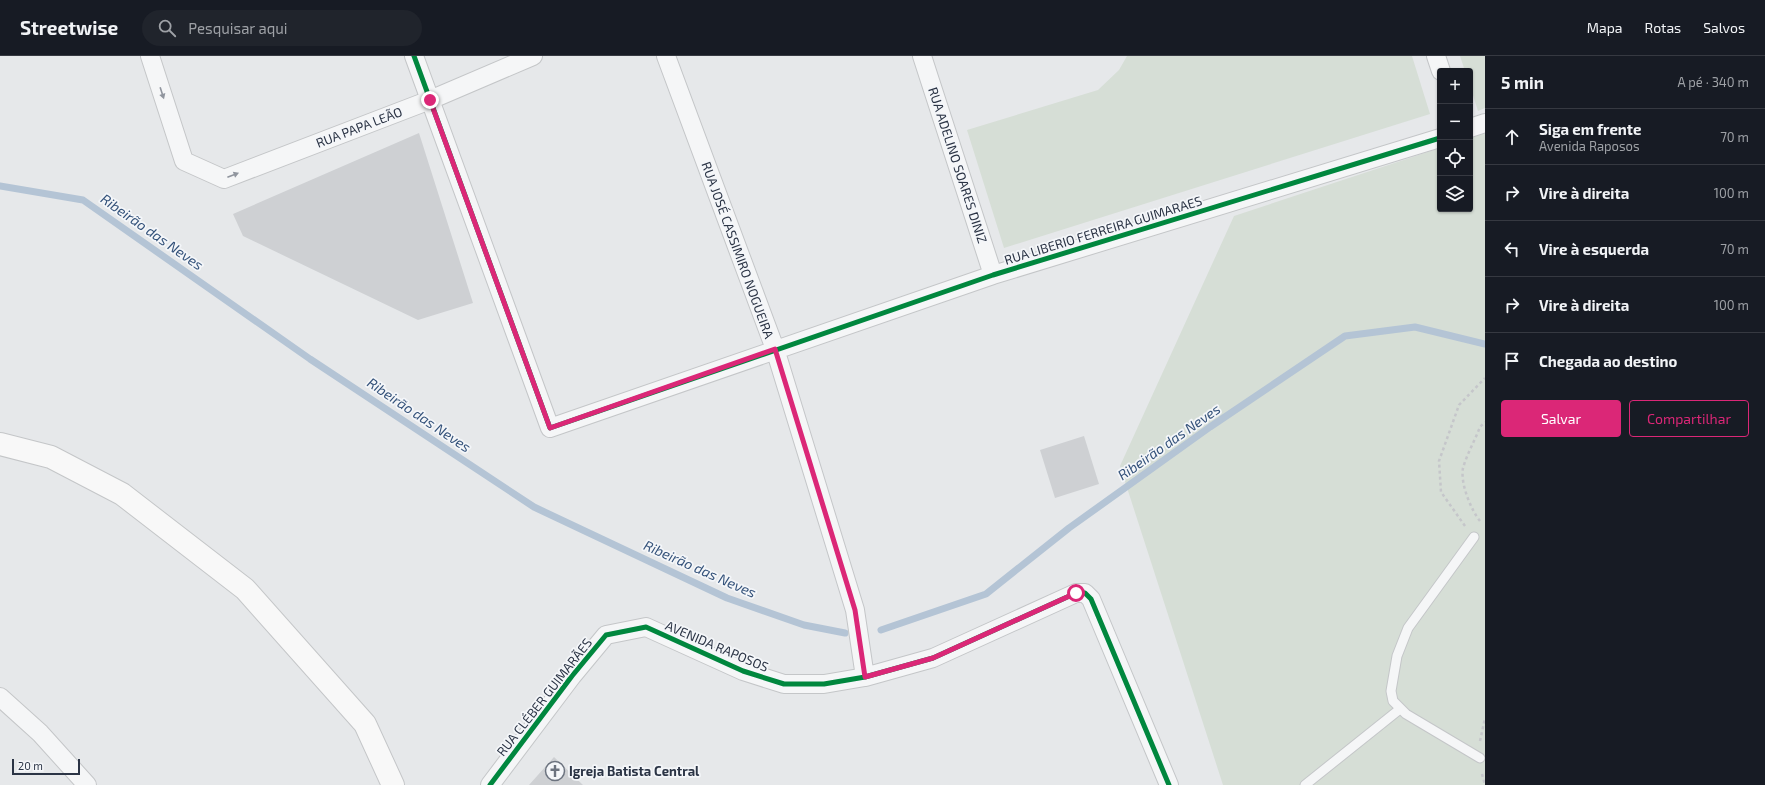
<!DOCTYPE html>
<html lang="pt">
<meta charset="utf-8">
<style>
:root{--surface:#171b24;--page:#20242c;--text:#f1f3f6;--muted:#9ea1a6;--line:#363941;--accent:#db2777}
body{margin:0;font-family:"Exo 2",sans-serif;background:var(--page);color:var(--text)}
.controls{position:absolute;right:12px;top:12px;display:grid;overflow:hidden;border-radius:4px;box-shadow:0 1px 3px #0004}
.controls button{width:36px;height:36px;display:grid;place-items:center;padding:0;border:0;border-bottom:1px solid var(--line);background:var(--surface);color:var(--text);font:20px sans-serif}
.scale{position:absolute;left:12px;bottom:10px;width:68px;box-sizing:border-box;padding-left:4px;border:2px solid #2b3445;border-top:0;font-size:11px;line-height:14px;white-space:nowrap;color:#2b3445;-webkit-text-stroke:3px #f4f6f9;paint-order:stroke}
.stop{position:absolute;width:12px;height:12px;margin:-9px;border:3px solid #db2777;border-radius:50%;background:#fff}
.stop.end{background:#db2777;border-color:#fff;box-shadow:0 1px 4px #0008}
.list{margin:0;padding:0;list-style:none}
h2{display:flex;justify-content:space-between;align-items:center;height:52px;margin:0;padding:0 16px;font-size:17px}
h2 small{font-size:13px;font-weight:400;color:var(--muted)}
.list li{display:grid;grid-template-columns:26px 1fr auto;gap:12px;align-items:center;box-sizing:border-box;height:56px;padding:0 16px;border-top:1px solid var(--line)}
.list b{display:block;font-size:15px;white-space:nowrap}
.list p{margin:0;font-size:13px;white-space:nowrap;color:var(--muted)}
.list em{font-size:13px;font-style:normal;color:var(--muted)}
.actions{display:flex;gap:8px;padding:12px 16px}
.actions a{flex:1;padding:9px 0;border:1px solid var(--accent);border-radius:4px;text-align:center;font-size:14px;color:var(--accent)}
.actions .main{background:var(--accent);color:#fff}
.icon{flex:none;width:22px;height:22px;fill:none;stroke:currentColor;stroke-width:2;stroke-linecap:round;stroke-linejoin:round}
.map{position:relative;flex:none;width:1485px;height:729px;overflow:hidden}
header{display:flex;align-items:center;gap:24px;box-sizing:border-box;height:56px;padding:0 20px;background:var(--surface);border-bottom:1px solid var(--line)}
header strong{font-size:19px}
nav{display:flex;gap:22px;margin-inline-start:auto;font-size:14px}
.search{width:280px;height:36px;background:var(--page);display:flex;align-items:center;gap:10px;box-sizing:border-box;padding:0 14px;border-radius:22px;color:var(--muted);font-size:15px}
main{display:flex}
aside{flex:1;background:var(--surface)}
.map>svg:first-child{display:block}
.green{fill:#d6ded6}
.lines{fill:none;stroke-linecap:round;stroke-linejoin:round}
.stream{stroke:#b4c4d5;stroke-width:7}
.building{fill:#ced0d3}
.lane-casing{stroke:#c4c6c8;stroke-width:11}
.street-casing{stroke:#c4c6c8;stroke-width:20}
.secondary-casing{stroke:#c4c6c8;stroke-width:24}
.path{stroke:#c5c6ca;stroke-width:2.5;stroke-dasharray:3 3;stroke-linecap:butt}
.lane{stroke:#f5f6f7;stroke-width:9}
.street{stroke:#f5f6f7;stroke-width:18}
.secondary{stroke:#f8f8f8;stroke-width:22}
.cycleway-casing{stroke:#f4f6f9;stroke-width:8}
.cycleway{stroke:#00873e;stroke-width:5}
.oneway{fill:#90959e}
.route{stroke:#db2777;stroke-width:5}
.labels{text-anchor:middle;stroke-width:3.5;stroke-linejoin:round;paint-order:stroke}
.street-label{font-size:13px;fill:#2b3445;stroke:#f4f6f9}
.poi-label{font-size:13px;font-weight:bold;fill:#2b3445;stroke:#f4f6f9;text-anchor:start}
.water-label{font-size:14px;font-style:italic;fill:#34527a;stroke:#f4f6f9}
</style>
<header>
<strong>Streetwise</strong>
<div class="search"><svg class="icon" aria-label="search" viewBox="0 0 24 24"><circle cx="10" cy="10" r="6"/><path d="M15 15l6 6"/></svg>Pesquisar aqui</div>
<nav><a>Mapa</a><a>Rotas</a><a>Salvos</a></nav>
</header>
<main>
<div class="map">
<svg width="1485" height="729" viewBox="0 0 1485 729">
<rect width="100%" height="100%" fill="#e6e8ea"/>
<path class="green" d="M1127,0H1412L1430,58L1004,192L967,74L1098,34L1119,14Z
M1460,0H1485V52L1478,55L1470,30V15H1465Z
M1485,77V729H1223L1120,410L1234,160L1440,92V153H1470V82Z"/>
<g class="lines">
<path class="stream" d="M0,130L83,144L310,303L534,451L727,542L804,569L845,577
M881,574L986,538L1069,472L1210,371L1345,280L1415,271L1485,288"/>
</g>
<path class="building" d="M419,77L473,247L418,264L243,180L233,158Z
M1084,380L1099,428L1055,442L1040,394Z
M554,701L583,729H529Z"/>
<g class="lines">
<defs>
<path id="lane" d="M1474,481L1408,572L1397,600L1391,635L1393,645L1406,658L1480,702
M1305,729L1400,653"/>
<path id="street" d="M150,0L184,105L224,123L430,44L533,0
M414,0L550,372L993,219L1440,82
M666,0L775,293L855,554L865,621
M922,0L993,219
M1436,0L1441,15
M1470,72L1485,67
M0,641L40,677L87,729
M490,729L572,620L606,579L646,571L743,615L784,628H824L865,621L933,602L1076,537H1085L1091,543L1169,729"/>
<path id="secondary" d="M0,388L51,401L122,438L245,533L365,668L393,729"/>
</defs>
<use href="#lane" class="lane-casing"/>
<use href="#street" class="street-casing"/>
<use href="#secondary" class="secondary-casing"/>
<path class="path" d="M1480,465C1471,454 1460,427 1463,412C1467,398 1475,384 1480,371L1485,366
M1465,470L1441,436L1439,405L1459,349L1485,322
M1480,685L1485,662
M1482,718L1485,729"/>
<use href="#lane" class="lane"/>
<use href="#street" class="street"/>
<use href="#secondary" class="secondary"/>
<defs>
<path id="cycleway" d="M414,0L550,372L993,219L1440,82
M490,729L572,620L606,579L646,571L743,615L784,628H824L865,621L933,602L1076,537H1085L1091,543L1169,729"/>
</defs>
<use href="#cycleway" class="cycleway-casing"/>
<use href="#cycleway" class="cycleway"/>
</g>
<defs><path id="oneway-solid" d="M-6-.8H1V-3.2L6.5 0L1 3.2V.8H-6Z"/></defs>
<g class="oneway">
<use href="#oneway-solid" transform="translate(162 37) rotate(72)"/>
<use href="#oneway-solid" transform="translate(233 119) rotate(-21)"/>
</g>
<g class="lines">
<path class="route" d="M430,44L550,372L775,293L855,554L865,621L933,602L1076,537"/>
</g>
<defs>
<symbol id="church-ring" viewBox="-11 -11 22 22"><circle r="9.5" fill="#f4f6f9" stroke="#6c737f" stroke-width="1.5"/><path d="M-1.2-6h2.4v3.5h3.3v2.4h-3.3V6h-2.4V-.1h-3.3v-2.4h3.3Z" fill="#6c737f"/></symbol>
</defs>
<g fill-rule="evenodd">
<use href="#church-ring" x="544" y="704" width="22" height="22"/>
</g>
<g class="labels">
<g class="street-label">
<text transform="translate(359 71) rotate(-21)" y="5">RUA PAPA LEÃO</text>
<text transform="translate(958 109) rotate(72)" y="5">RUA ADELINO SOARES DINIZ</text>
<text transform="translate(1103 174) rotate(-17)" y="5">RUA LIBERIO FERREIRA GUIMARAES</text>
<text transform="translate(738 194) rotate(70)" y="5">RUA JOSÉ CASSIMIRO NOGUEIRA</text>
<text transform="translate(717 590) rotate(23)" y="5">AVENIDA RAPOSOS</text>
<text transform="translate(544 641) rotate(-52)" y="5">RUA CLÉBER GUIMARÃES</text>
</g>
<g class="poi-label">
<text x="569" y="720">Igreja Batista Central</text>
</g>
<g class="water-label">
<text transform="translate(152 176) rotate(35)" y="5">Ribeirão das Neves</text>
<text transform="translate(419 359) rotate(34)" y="5">Ribeirão das Neves</text>
<text transform="translate(1169 386) rotate(-35)" y="5">Ribeirão das Neves</text>
<text transform="translate(700 513) rotate(24)" y="5">Ribeirão das Neves</text>
</g>
</g>
</svg>
<div class="controls">
<button>+</button>
<button>−</button>
<button><svg class="icon" aria-label="locate" viewBox="0 0 24 24"><circle cx="12" cy="12" r="6"/><path d="M12 2v4M12 18v4M2 12h4M18 12h4"/></svg></button>
<button><svg class="icon" aria-label="layers" viewBox="0 0 24 24"><path d="M12 4l9 5-9 5-9-5zM3 14l9 5 9-5"/></svg></button>
</div>
<div class="scale">20 m</div>
<div class="stop" style="left:1076px;top:537px"></div>
<div class="stop end" style="left:430px;top:44px"></div>
</div>
<aside>
<h2>5 min<small>A pé · 340 m</small></h2>
<ul class="list">
<li><svg class="icon" aria-label="ahead" viewBox="0 0 24 24"><path d="M12 20V5M6 11l6-6 6 6"/></svg><div><b>Siga em frente</b><p>Avenida Raposos</p></div><em>70 m</em></li>
<li><svg class="icon" aria-label="right" viewBox="0 0 24 24"><path d="M7 20v-9h11M14 6l5 5-5 5"/></svg><div><b>Vire à direita</b></div><em>100 m</em></li>
<li><svg class="icon" aria-label="left" viewBox="0 0 24 24"><path d="M17 20v-9H6M10 6l-5 5 5 5"/></svg><div><b>Vire à esquerda</b></div><em>70 m</em></li>
<li><svg class="icon" aria-label="right" viewBox="0 0 24 24"><path d="M7 20v-9h11M14 6l5 5-5 5"/></svg><div><b>Vire à direita</b></div><em>100 m</em></li>
<li><svg class="icon" aria-label="arrive" viewBox="0 0 24 24"><path d="M6 21V4h12l-3 4 3 4H6"/></svg><div><b>Chegada ao destino</b></div></li>
</ul>
<div class="actions"><a class="main">Salvar</a><a>Compartilhar</a></div>
</aside>
</main>
